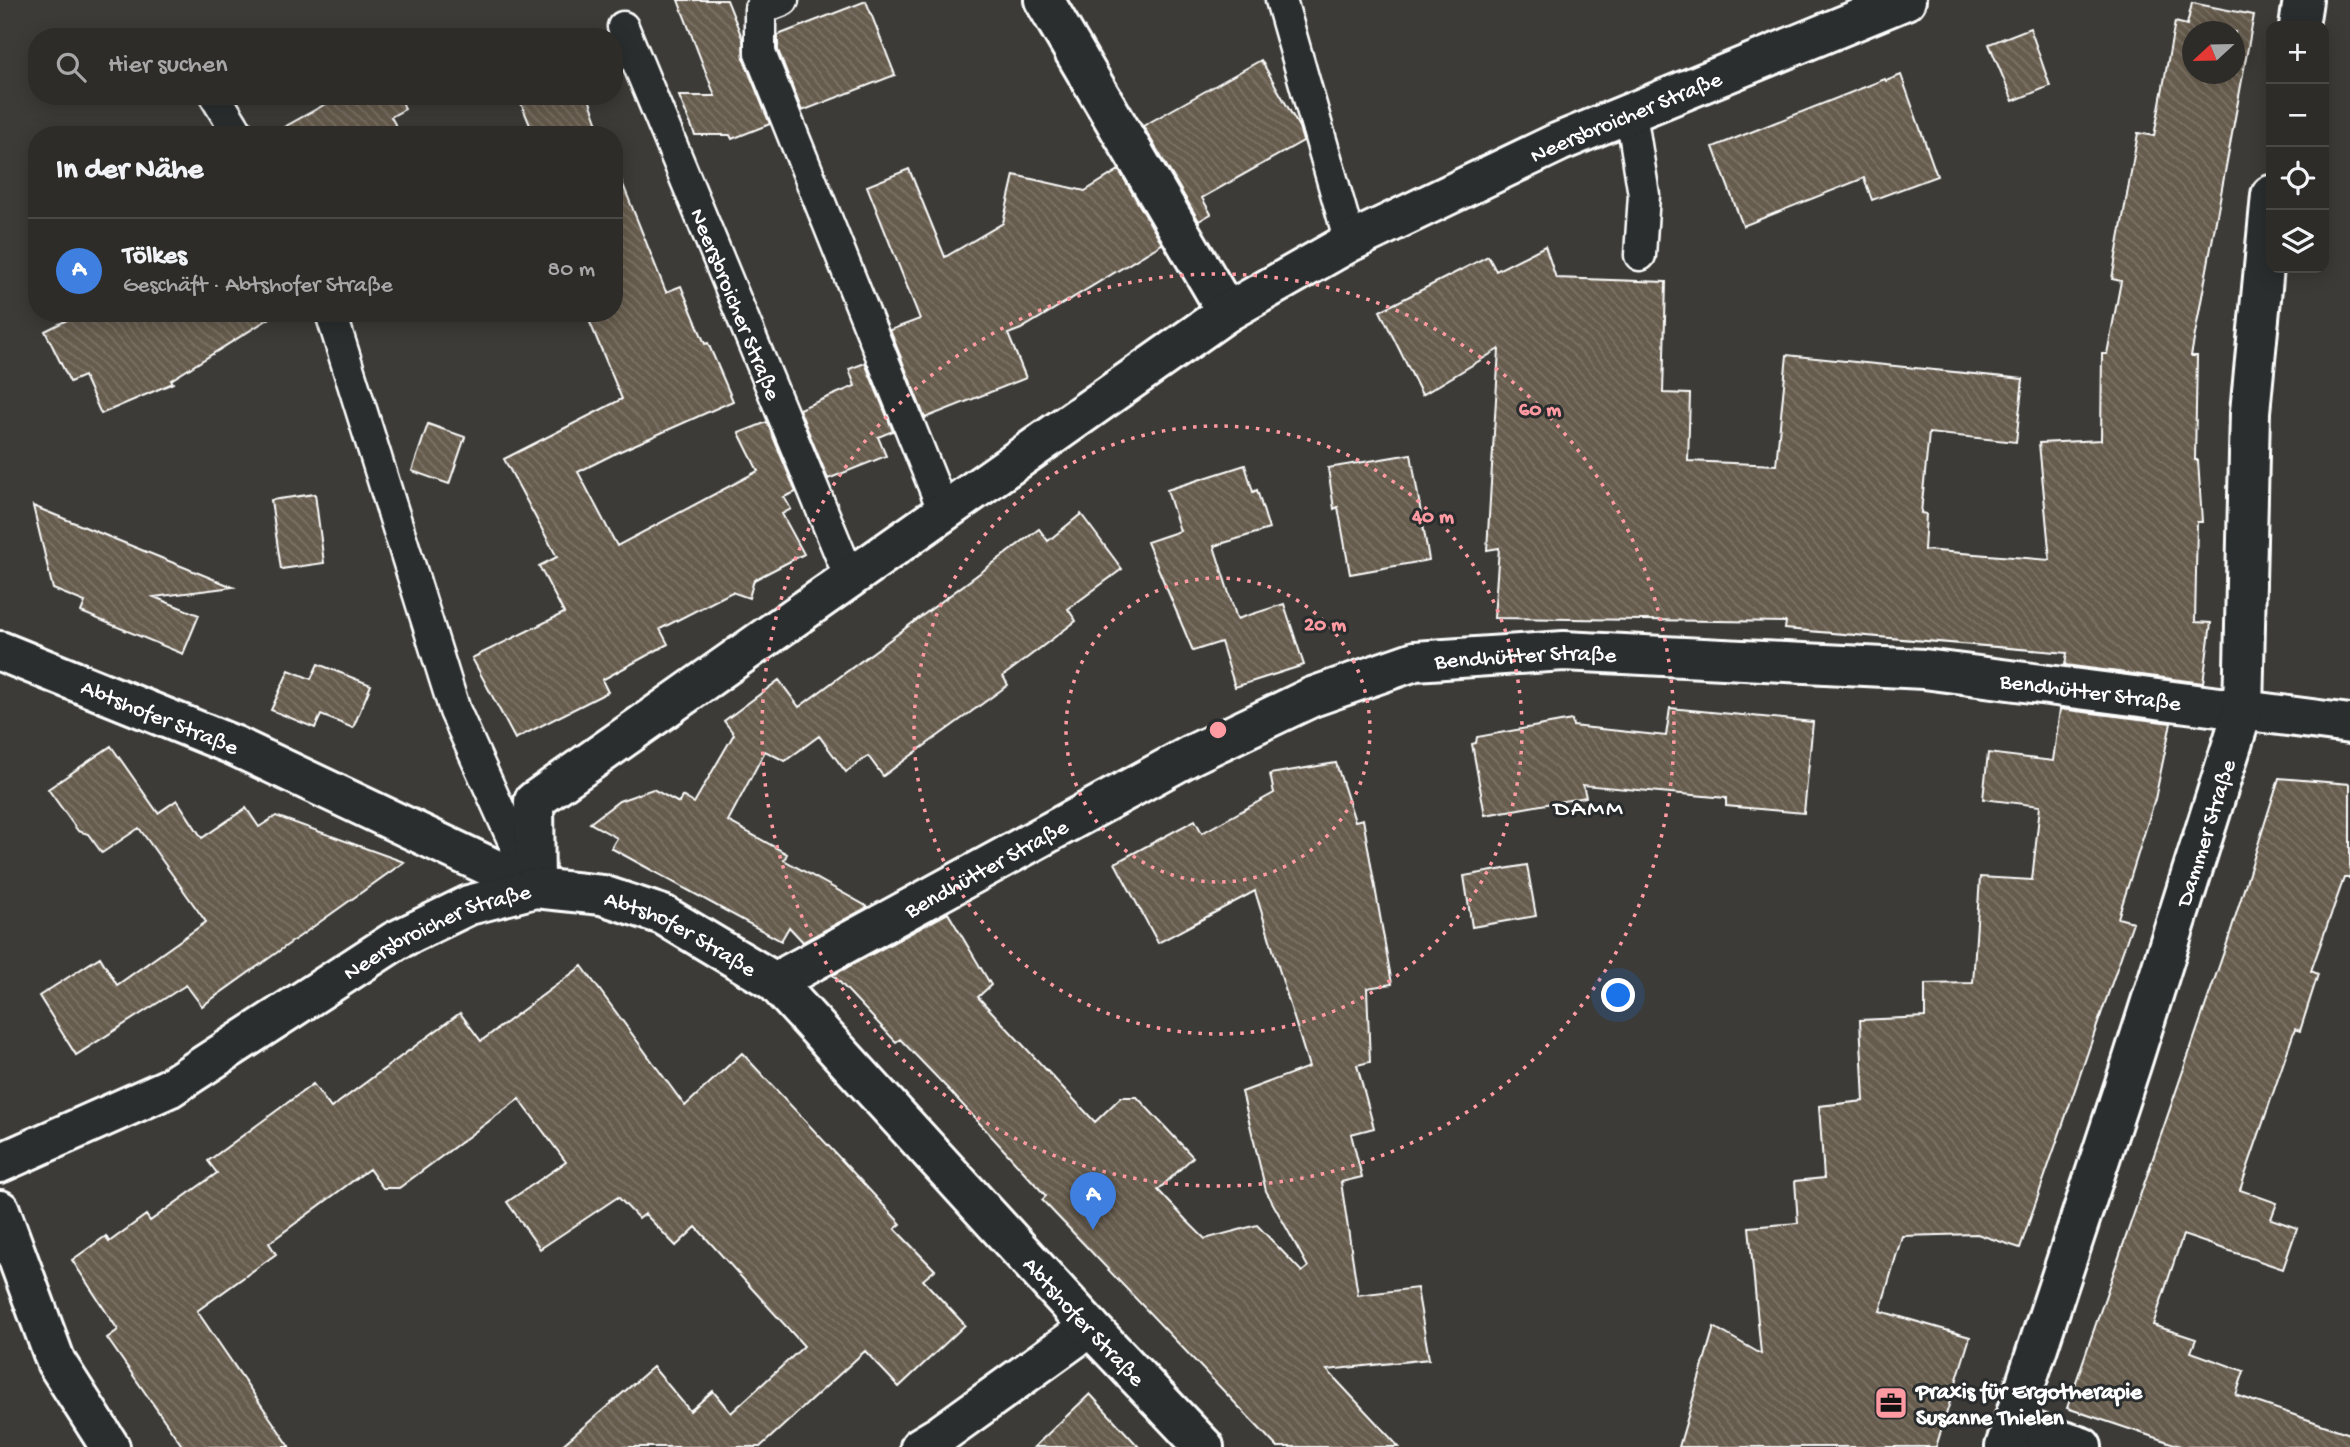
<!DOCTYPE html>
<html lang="de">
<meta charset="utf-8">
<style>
:root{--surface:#2d2c29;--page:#353431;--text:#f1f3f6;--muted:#a7a7a8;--line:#484846;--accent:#db2777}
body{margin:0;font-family:"Gochi Hand",sans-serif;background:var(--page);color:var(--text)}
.controls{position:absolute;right:21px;top:21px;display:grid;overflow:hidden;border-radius:14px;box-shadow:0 4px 18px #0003}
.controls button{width:63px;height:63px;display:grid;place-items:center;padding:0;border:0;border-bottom:2px solid var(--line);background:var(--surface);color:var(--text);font:35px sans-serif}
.compass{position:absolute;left:2182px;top:21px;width:63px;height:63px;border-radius:50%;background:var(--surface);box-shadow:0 4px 18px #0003;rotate:248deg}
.you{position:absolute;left:1619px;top:996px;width:24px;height:24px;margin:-18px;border:5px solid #fff;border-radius:50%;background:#1a73e8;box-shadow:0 0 0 10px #1a73e833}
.badge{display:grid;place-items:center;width:46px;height:46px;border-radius:50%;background:var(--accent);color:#fff;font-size:23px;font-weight:700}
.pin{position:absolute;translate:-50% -58px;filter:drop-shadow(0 2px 4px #0008)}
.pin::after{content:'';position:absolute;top:37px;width:24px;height:21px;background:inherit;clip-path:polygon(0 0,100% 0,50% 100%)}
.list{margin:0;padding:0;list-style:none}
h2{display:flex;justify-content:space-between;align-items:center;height:91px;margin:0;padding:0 28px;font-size:30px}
h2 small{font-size:23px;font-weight:400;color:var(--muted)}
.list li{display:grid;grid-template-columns:46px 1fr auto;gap:21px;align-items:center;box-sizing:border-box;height:105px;padding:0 28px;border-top:2px solid var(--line)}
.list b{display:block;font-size:26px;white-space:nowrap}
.list p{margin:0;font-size:23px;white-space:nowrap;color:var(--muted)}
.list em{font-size:23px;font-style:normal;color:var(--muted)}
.icon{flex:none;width:38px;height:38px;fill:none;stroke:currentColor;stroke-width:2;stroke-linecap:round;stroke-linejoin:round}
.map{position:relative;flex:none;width:2350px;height:1447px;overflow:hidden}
.search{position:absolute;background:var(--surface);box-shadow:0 4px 18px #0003;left:28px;top:28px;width:595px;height:77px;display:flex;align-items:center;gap:18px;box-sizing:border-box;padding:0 24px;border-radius:28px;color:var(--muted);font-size:26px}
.panel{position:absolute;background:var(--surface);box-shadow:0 4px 18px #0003;left:28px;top:126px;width:595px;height:196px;border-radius:28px}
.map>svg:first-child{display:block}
.building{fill:url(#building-back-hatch);stroke:#fff;stroke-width:2;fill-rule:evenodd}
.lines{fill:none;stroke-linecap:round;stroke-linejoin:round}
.service-casing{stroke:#fff;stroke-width:35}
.minor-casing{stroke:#fff;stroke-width:44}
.tertiary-casing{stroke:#fff;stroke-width:44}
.service{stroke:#2a2d2e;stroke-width:30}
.minor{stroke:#2a2d2e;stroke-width:38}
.tertiary{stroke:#2a2d2e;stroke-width:38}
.ring{fill:none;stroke:#ff9aa2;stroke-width:3.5;stroke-dasharray:3.5 7}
.labels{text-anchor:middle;stroke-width:6;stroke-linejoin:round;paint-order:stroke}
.street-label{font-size:23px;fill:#fff;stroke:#2a2d2e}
.poi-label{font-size:23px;font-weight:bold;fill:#fff;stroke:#2a2d2e;text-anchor:start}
.neighbourhood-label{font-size:24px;letter-spacing:2px;fill:#fff;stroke:#2a2d2e}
.centre{fill:#ff9aa2;stroke:#2a2d2e;stroke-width:3.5}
.ring-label{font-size:21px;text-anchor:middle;font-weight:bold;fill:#ff9aa2;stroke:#2a2d2e;stroke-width:6;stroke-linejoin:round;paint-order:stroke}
</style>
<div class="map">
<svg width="2350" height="1447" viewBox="0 0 2350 1447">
<defs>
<pattern id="building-back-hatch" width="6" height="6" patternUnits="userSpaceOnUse" patternTransform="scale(1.75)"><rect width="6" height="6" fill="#665c4d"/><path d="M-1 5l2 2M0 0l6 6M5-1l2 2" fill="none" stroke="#7d7468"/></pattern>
</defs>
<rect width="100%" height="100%" fill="#3c3b37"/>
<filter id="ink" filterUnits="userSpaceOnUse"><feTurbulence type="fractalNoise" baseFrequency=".0143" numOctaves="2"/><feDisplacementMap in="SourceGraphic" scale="14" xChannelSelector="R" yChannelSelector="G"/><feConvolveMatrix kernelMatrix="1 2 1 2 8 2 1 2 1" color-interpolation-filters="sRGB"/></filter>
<g filter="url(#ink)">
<path class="building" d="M678,0H727L743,40L744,60L770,124L732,139L730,135H695L679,96H715Z
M866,1L895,75L802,111L778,50V35Z
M2192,3L2254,15L2191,356H2197L2195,460H2198L2202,522H2197L2195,622L2211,623L2203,683L2065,665L2067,653L1785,629L1786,622L1494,618L1499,548L1487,550L1499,349L1422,395L1380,311L1488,256L1496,271L1545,246L1556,278L1666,282L1663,393L1690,394L1688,461L1776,465L1787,355L2023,379L2016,442L1929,433L1921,513L1926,514L1924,550L2050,560L2039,443L2101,440L2102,354H2107L2121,281L2112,279L2138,133L2154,136L2175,22L2187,25ZM2193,32H2235V74H2193Z
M2030,28L2050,86L2013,101L1989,44Z
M1261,60L1299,127L1303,141L1202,198L1211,214L1199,221L1143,126Z
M1901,75L1937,176L1872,200L1864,178L1743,226L1713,147L1885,79L1886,81Z
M340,96H400L405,109L391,117L401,135H270Z
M518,96H588L602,135H534Z
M616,167L666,292L681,286L705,344L708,343L733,401L616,453L578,472L617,546L758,471L739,433L767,422L796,492L784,497L791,509L782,514L804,554L754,580L749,598L732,592L660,629L668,644L602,680L608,692L515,739L472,658L564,613L539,566L557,557L504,459L622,399L586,313H614V168Z
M909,169L945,257L1003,223L1014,175L1085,191L1119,170L1162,244L1021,329L1008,334L1026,378L925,418L890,330L920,319L867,186Z
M81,313H278L171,380L173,383L101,414L84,376L70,382L45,331Z
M865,363L893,431L878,437L886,456L828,479L799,409L855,386L849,369Z
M428,424L465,437L449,484L412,471Z
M1411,454L1429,560L1350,574L1338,507L1334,509L1328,468Z
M1245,465L1253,492L1257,490L1269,529L1214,546L1237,619L1284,604L1304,665L1235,687L1221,642L1193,651L1147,542L1180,531L1167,490Z
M315,494L324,563L281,569L271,500Z
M33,506L233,587L154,597L199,615L183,654L81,612L85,602L53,589Z
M1081,514L1122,569L1068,609L1076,621L1003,676L1008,685L883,776L868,756L846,772L819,736L785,761L765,751L728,821L787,854L784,860L868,907L803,942L789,927L781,941L611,848L617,838L590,823L619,801L653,789L679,803L682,796L694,803L734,734L724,721L779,680L799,707L1039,529L1048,541Z
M318,664L371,685L353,728L321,715L315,728L271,710L289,670L311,679Z
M1670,708L1813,722L1804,813L1726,806V798L1583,785L1586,797L1485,815L1472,744L1476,743L1477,737L1572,720L1573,726L1666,736Z
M2060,709L2171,723L2155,799L2118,918L2133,922L2020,1248L1977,1234L1902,1236L1880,1311L1970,1337L1936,1447H1679L1714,1327L1761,1354L1749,1227L1798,1223L1795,1181L1824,1178L1819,1106L1864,1101L1860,1020L1925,1017V984L1973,983L1980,877L2032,880L2040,806L1983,799L1988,753L2053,761Z
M111,746L158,813L177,800L202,838L246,808L259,827L276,816L404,862L202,1006L186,985L76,1055L39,996L100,957L117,985L206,922L139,828L102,853L88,834L78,831L48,789Z
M1336,763L1355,821L1363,819L1392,984L1367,988L1370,1062L1357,1065L1374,1128L1351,1134L1362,1177L1341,1182L1358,1295L1417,1288L1429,1359L1327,1370L1399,1447H1277L1042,1200L1046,1196L951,1092L900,1039L896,1042L833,975L948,913L991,985L978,997L1095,1122L1121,1097H1137L1193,1157L1158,1190L1186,1220L1205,1239L1257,1225L1302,1272L1308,1267L1266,1191L1242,1092L1309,1067L1255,891L1158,943L1115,863L1195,820L1202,833L1274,793L1270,774Z
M2279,778L2350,784V878H2344L2311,971L2318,974L2300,1031L2295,1029L2240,1190L2277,1203L2271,1219L2297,1228L2283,1269L2183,1235L2153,1325L2196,1339L2191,1352L2244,1371L2236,1395L2350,1434V1447H2183L2067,1408L2227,943Z
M1527,865L1536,916L1472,927L1464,876Z
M582,966L685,1106L742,1053L901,1224L895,1229L935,1270L923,1280L965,1325L899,1387L865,1351L760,1447H560L653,1367L690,1411L713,1391L731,1413L804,1346L696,1227L676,1246L645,1214L639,1219L618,1197L540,1249L507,1202L566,1162L519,1099L399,1188H383L369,1169L269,1243L276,1254L197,1311L290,1447H183L107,1338L118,1330L72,1260L106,1236L109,1242L146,1215L150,1221L217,1173L208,1161L313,1084L331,1108L460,1013L481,1041Z
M1090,1394L1139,1447H1034Z"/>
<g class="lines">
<defs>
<g id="service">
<path d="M783,0L760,9V53L944,512"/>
<path d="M1281,0L1350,242"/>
<path id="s1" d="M623,27L850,578"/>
<path d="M215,96L239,135"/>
<path d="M1631,113L1644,195L1640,255"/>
<path d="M331,313L455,711L532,882"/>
</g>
<g id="minor">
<path d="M1044,0L1227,312"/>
<path id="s2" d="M0,651L233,745L535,888L534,801L1227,312L1350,242L1559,142L1906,0"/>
<path id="s3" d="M775,982L1191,755L1312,697L1415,661L1564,651L1924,669L2350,724"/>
<path d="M0,1210L56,1362L110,1447"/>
<path d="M2013,1425L2082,1447"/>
<path d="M920,1447L940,1435L1090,1327"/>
</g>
<g id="tertiary">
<path d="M2299,26L2303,0"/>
<path id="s4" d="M0,1163L169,1088L395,941L469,905L535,888L602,895L663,915L775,982L1090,1327L1204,1447"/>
<path id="s5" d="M2005,1447L2131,1065L2243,710L2250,412L2271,195"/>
</g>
</defs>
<use href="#service" class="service-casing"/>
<use href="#minor" class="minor-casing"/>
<use href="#tertiary" class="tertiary-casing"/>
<use href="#service" class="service"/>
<use href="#minor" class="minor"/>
<use href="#tertiary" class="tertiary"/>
</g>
</g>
<g class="ring">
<circle cx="1218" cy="730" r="152"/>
<circle cx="1218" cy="730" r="304"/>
<circle cx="1218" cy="730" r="456"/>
</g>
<defs>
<symbol id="office-square" viewBox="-11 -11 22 22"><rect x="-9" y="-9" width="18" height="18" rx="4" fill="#ff9aa2" stroke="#2a2d2e"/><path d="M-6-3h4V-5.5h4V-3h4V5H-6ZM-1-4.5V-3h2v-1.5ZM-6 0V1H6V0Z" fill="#111"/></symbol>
</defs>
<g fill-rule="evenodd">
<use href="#office-square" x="1872" y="1384" width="38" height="38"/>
</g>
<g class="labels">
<g class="street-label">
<text dy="8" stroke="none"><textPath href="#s2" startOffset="1965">Neersbroicher Straße</textPath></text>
<text dy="8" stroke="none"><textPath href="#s1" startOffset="299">Neersbroicher Straße</textPath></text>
<text dy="8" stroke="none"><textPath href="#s3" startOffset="828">Bendhütter Straße</textPath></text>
<text dy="8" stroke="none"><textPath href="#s3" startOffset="1395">Bendhütter Straße</textPath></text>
<text dy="8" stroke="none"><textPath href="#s2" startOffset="173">Abtshofer Straße</textPath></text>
<text dy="8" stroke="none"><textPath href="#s5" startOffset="646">Dammer Straße</textPath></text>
<text dy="8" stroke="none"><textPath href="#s3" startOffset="240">Bendhütter Straße</textPath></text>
<text dy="8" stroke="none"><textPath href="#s4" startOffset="497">Neersbroicher Straße</textPath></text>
<text dy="8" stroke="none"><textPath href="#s4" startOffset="760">Abtshofer Straße</textPath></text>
<text dy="8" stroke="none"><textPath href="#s4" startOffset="1326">Abtshofer Straße</textPath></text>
</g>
<g class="poi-label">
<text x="1916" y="1398">Praxis für Ergotherapie<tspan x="1916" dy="26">Susanne Thielen</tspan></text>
</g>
<g class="neighbourhood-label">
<text x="1589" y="815">DAMM</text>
</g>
</g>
<circle cx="1218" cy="730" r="10" class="centre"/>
<g class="ring-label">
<text x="1540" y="415">60 m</text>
<text x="1433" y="522">40 m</text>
<text x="1325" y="630">20 m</text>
</g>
</svg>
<div class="controls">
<button>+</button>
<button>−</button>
<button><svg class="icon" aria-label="locate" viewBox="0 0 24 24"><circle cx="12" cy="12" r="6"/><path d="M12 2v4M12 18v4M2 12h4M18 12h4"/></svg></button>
<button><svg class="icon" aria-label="layers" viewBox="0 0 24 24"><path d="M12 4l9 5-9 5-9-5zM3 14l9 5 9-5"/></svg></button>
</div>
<svg class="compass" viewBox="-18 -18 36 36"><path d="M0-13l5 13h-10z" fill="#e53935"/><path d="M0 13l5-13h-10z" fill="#a7a7a8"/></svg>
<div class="you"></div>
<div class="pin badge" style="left:1093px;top:1230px;background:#3f7fe0">A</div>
<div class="search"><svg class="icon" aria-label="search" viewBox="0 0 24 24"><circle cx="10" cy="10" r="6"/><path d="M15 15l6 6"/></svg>Hier suchen</div>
<section class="panel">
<h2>In der Nähe<small></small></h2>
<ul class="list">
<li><span class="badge" style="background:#3f7fe0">A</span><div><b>Tölkes</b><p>Geschäft · Abtshofer Straße</p></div><em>80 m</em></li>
</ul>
</section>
</div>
